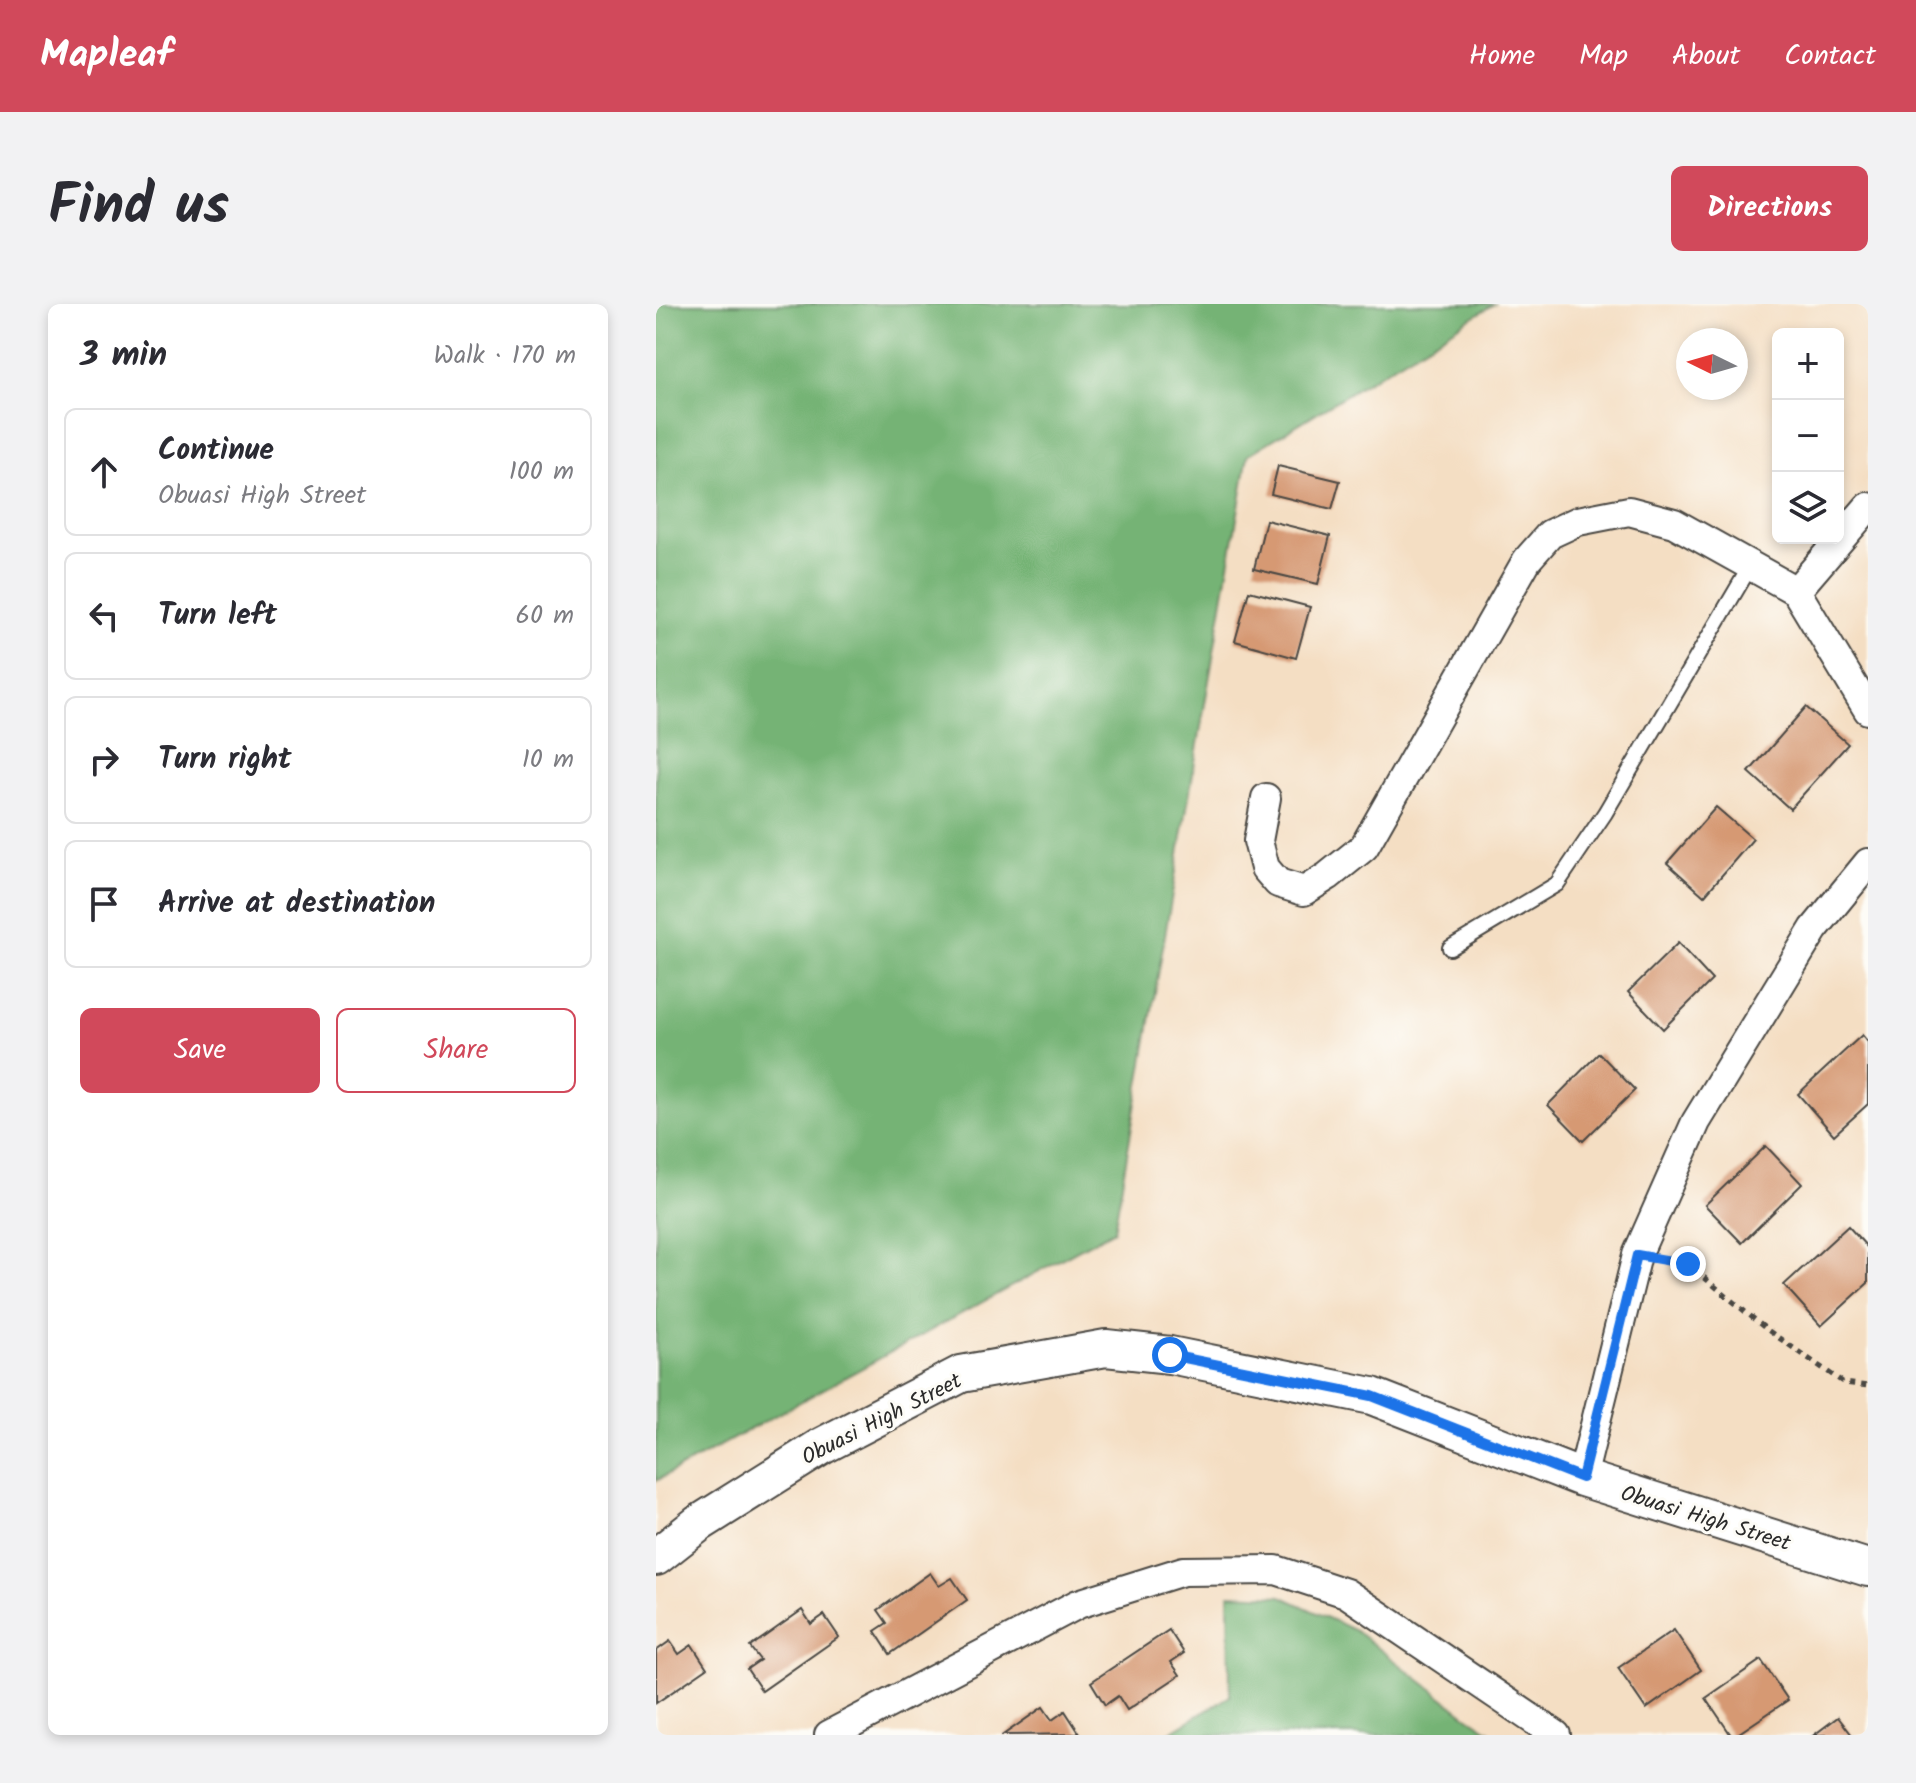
<!DOCTYPE html>
<meta charset="utf-8">
<style>
:root{--surface:#fff;--page:#f2f2f3;--text:#2b2b33;--muted:#7c7c81;--line:#e1e1e2;--accent:#d1495b}
body{margin:0;font-family:Kalam,sans-serif;background:var(--page);color:var(--text)}
.controls{position:absolute;right:24px;top:24px;display:grid;overflow:hidden;border-radius:12px;box-shadow:0 4px 12px #0003}
.controls button{width:72px;height:72px;display:grid;place-items:center;padding:0;border:0;border-bottom:2px solid var(--line);background:var(--surface);color:var(--text);font:40px sans-serif}
.compass{position:absolute;left:1020px;top:24px;width:72px;height:72px;border-radius:50%;background:var(--surface);box-shadow:0 4px 12px #0003;rotate:275deg}
.stop{position:absolute;width:24px;height:24px;margin:-18px;border:6px solid #1a73e8;border-radius:50%;background:#fff}
.stop.end{background:#1a73e8;border-color:#fff;box-shadow:0 2px 8px #0008}
.list{margin:0;padding:0;list-style:none}
h2{display:flex;justify-content:space-between;align-items:center;height:104px;margin:0;padding:0 32px;font-size:34px}
h2 small{font-size:26px;font-weight:400;color:var(--muted)}
.list li{display:grid;grid-template-columns:52px 1fr auto;gap:24px;align-items:center;box-sizing:border-box;height:128px;margin:0 16px 16px;padding:0 16px;border:2px solid var(--line);border-radius:12px}
.list b{display:block;font-size:30px;white-space:nowrap}
.list p{margin:0;font-size:26px;white-space:nowrap;color:var(--muted)}
.list em{font-size:26px;font-style:normal;color:var(--muted)}
.actions{display:flex;gap:16px;padding:24px 32px}
.actions a{flex:1;padding:18px 0;border:2px solid var(--accent);border-radius:12px;text-align:center;font-size:28px;color:var(--accent)}
.actions .main{background:var(--accent);color:#fff}
.icon{flex:none;width:44px;height:44px;fill:none;stroke:currentColor;stroke-width:2;stroke-linecap:round;stroke-linejoin:round}
.map{position:relative;flex:none;width:1212px;height:1431px;overflow:hidden;border-radius:12px}
header{display:flex;align-items:center;gap:48px;box-sizing:border-box;height:112px;padding:0 40px;background:var(--accent);color:#fff}
header strong{font-size:38px}
nav{display:flex;gap:44px;margin-inline-start:auto;font-size:28px}
.intro{display:flex;align-items:center;justify-content:space-between;box-sizing:border-box;height:192px;padding:0 48px}
h1{margin:0;font-size:56px}
.button{padding:20px 36px;border-radius:12px;background:var(--accent);color:#fff;font-size:28px;font-weight:700}
main{display:flex;gap:48px;padding:0 48px}
aside{flex:1;background:var(--surface);border-radius:12px;box-shadow:0 4px 12px #0003}
.map>svg:first-child{display:block}
.forest{fill:#74b375;stroke:#506f50;stroke-width:2}
.building{fill:#d69973}
.lines{fill:none;stroke-linecap:round;stroke-linejoin:round}
.service-casing{stroke:#494642;stroke-width:18}
.minor-casing{stroke:#494642;stroke-width:32}
.tertiary-casing{stroke:#494642;stroke-width:40}
.path{stroke:#494642;stroke-width:5;stroke-dasharray:6 6;stroke-linecap:butt}
.service{stroke:#fff;stroke-width:14}
.minor{stroke:#fff;stroke-width:28}
.tertiary{stroke:#fff;stroke-width:36}
.route{stroke:#1a73e8;stroke-width:10}
.labels{text-anchor:middle;stroke-width:6;stroke-linejoin:round;paint-order:stroke}
.street-label{font-size:22px;fill:#2b2b2b;stroke:#fdfcf7}
</style>
<header>
<strong>Mapleaf</strong>
<nav><a>Home</a><a>Map</a><a>About</a><a>Contact</a></nav>
</header>
<div class="intro"><h1>Find us</h1><a class="button">Directions</a></div>
<main>
<aside>
<h2>3 min<small>Walk · 170 m</small></h2>
<ul class="list">
<li><svg class="icon" aria-label="ahead" viewBox="0 0 24 24"><path d="M12 20V5M6 11l6-6 6 6"/></svg><div><b>Continue</b><p>Obuasi High Street</p></div><em>100 m</em></li>
<li><svg class="icon" aria-label="left" viewBox="0 0 24 24"><path d="M17 20v-9H6M10 6l-5 5 5 5"/></svg><div><b>Turn left</b></div><em>60 m</em></li>
<li><svg class="icon" aria-label="right" viewBox="0 0 24 24"><path d="M7 20v-9h11M14 6l5 5-5 5"/></svg><div><b>Turn right</b></div><em>10 m</em></li>
<li><svg class="icon" aria-label="arrive" viewBox="0 0 24 24"><path d="M6 21V4h12l-3 4 3 4H6"/></svg><div><b>Arrive at destination</b></div></li>
</ul>
<div class="actions"><a class="main">Save</a><a>Share</a></div>
</aside>
<div class="map">
<svg width="1212" height="1431" viewBox="0 0 1212 1431">
<rect width="100%" height="100%" fill="#fdfcf7"/>
<filter id="ink" filterUnits="userSpaceOnUse"><feTurbulence type="fractalNoise" baseFrequency=".0125" numOctaves="2"/><feDisplacementMap in="SourceGraphic" scale="16" xChannelSelector="R" yChannelSelector="G"/><feConvolveMatrix kernelMatrix="1 2 1 2 8 2 1 2 1" color-interpolation-filters="sRGB"/></filter>
<filter id="wash" filterUnits="userSpaceOnUse"><feTurbulence type="fractalNoise" baseFrequency=".006" numOctaves="4" result="noise"/><feDisplacementMap in="SourceGraphic" scale="32" xChannelSelector="R" yChannelSelector="G"/><feGaussianBlur stdDeviation="1.8" result="paint"/><feColorMatrix in="noise" values="0 0 0 0 0 0 0 0 0 0 0 0 0 0 0 0 0 1.4 0 .05"/><feComposite in="paint" operator="in"/></filter>
<g filter="url(#wash)">
<rect width="100%" height="100%" fill="#f4dec3"/>
<path class="forest" d="M0,0H838L592,151L458,926L0,1177Z
M573,1290L625,1292L700,1327L811,1412L840,1431H510L574,1392Z"/>
<g id="blocks">
<path class="building" d="M622,162L684,177L676,205L615,190Z
M610,216L674,232L662,280L598,265Z
M593,287L654,303L640,354L579,337Z
M1150,403L1192,440L1134,505L1093,468Z
M1060,503L1097,535L1048,592L1011,559Z
M1022,639L1056,676L1007,725L972,688Z
M1206,731L1212,738V800L1178,831L1142,790Z
M943,749L979,786L927,837L892,801Z
M1110,842L1146,880L1086,939L1049,901Z
M1192,922L1212,944V979L1165,1022L1128,981Z
M274,1269L283,1282L296,1274L311,1296L234,1350L219,1327L231,1319L222,1306Z
M146,1306L155,1320L168,1311L183,1333L106,1387L91,1365L104,1356L94,1343Z
M513,1326L528,1349L515,1358L524,1371L471,1406L462,1392L449,1401L435,1378Z
M1018,1326L1045,1366L990,1405L962,1364Z
M14,1337L23,1350L36,1341L51,1364L0,1399V1347Z
M1105,1356L1132,1396L1080,1431H1075L1050,1394Z
M387,1403L396,1416L409,1407L424,1430L347,1431Z
M1182,1413L1196,1431H1158Z"/>
</g>
</g>
<g filter="url(#ink)">
<use href="#blocks" fill-opacity="0" stroke="#494642" stroke-width="2"/>
<g class="lines">
<defs>
<path id="service" d="M794,644L901,580L949,509L1095,261"/>
<path id="minor" d="M1212,203L1140,287L1212,406
M610,494L602,537L609,564L622,579L648,587L672,572L708,543L871,256L894,230L922,217L973,207L1018,219L1140,287
M926,1174L981,951L1040,818L1158,625L1212,559
M173,1431L422,1300L527,1267L620,1266L690,1289L900,1431"/>
<path id="tertiary" d="M0,1253L42,1220L166,1142L305,1070L450,1044L514,1051L716,1092L926,1174L1212,1264"/>
</defs>
<use href="#service" class="service-casing"/>
<use href="#minor" class="minor-casing"/>
<use href="#tertiary" class="tertiary-casing"/>
<path class="path" d="M1005,956L1032,960L1110,1025L1188,1079L1212,1082"/>
<use href="#service" class="service"/>
<use href="#minor" class="minor"/>
<use href="#tertiary" class="tertiary"/>
</g>
</g>
<g class="lines" filter="url(#ink)">
<path class="route" d="M514,1051L716,1092L926,1174L981,951L1032,960"/>
</g>
<g class="labels">
<g class="street-label">
<text transform="translate(225 1114) rotate(-27)" y="8">Obuasi High Street</text>
<text transform="translate(1050 1213) rotate(17)" y="8">Obuasi High Street</text>
</g>
</g>
</svg>
<div class="controls">
<button>+</button>
<button>−</button>
<button><svg class="icon" aria-label="layers" viewBox="0 0 24 24"><path d="M12 4l9 5-9 5-9-5zM3 14l9 5 9-5"/></svg></button>
</div>
<svg class="compass" viewBox="-18 -18 36 36"><path d="M0-13l5 13h-10z" fill="#e53935"/><path d="M0 13l5-13h-10z" fill="#7c7c81"/></svg>
<div class="stop" style="left:514px;top:1051px"></div>
<div class="stop end" style="left:1032px;top:960px"></div>
</div>
</main>
